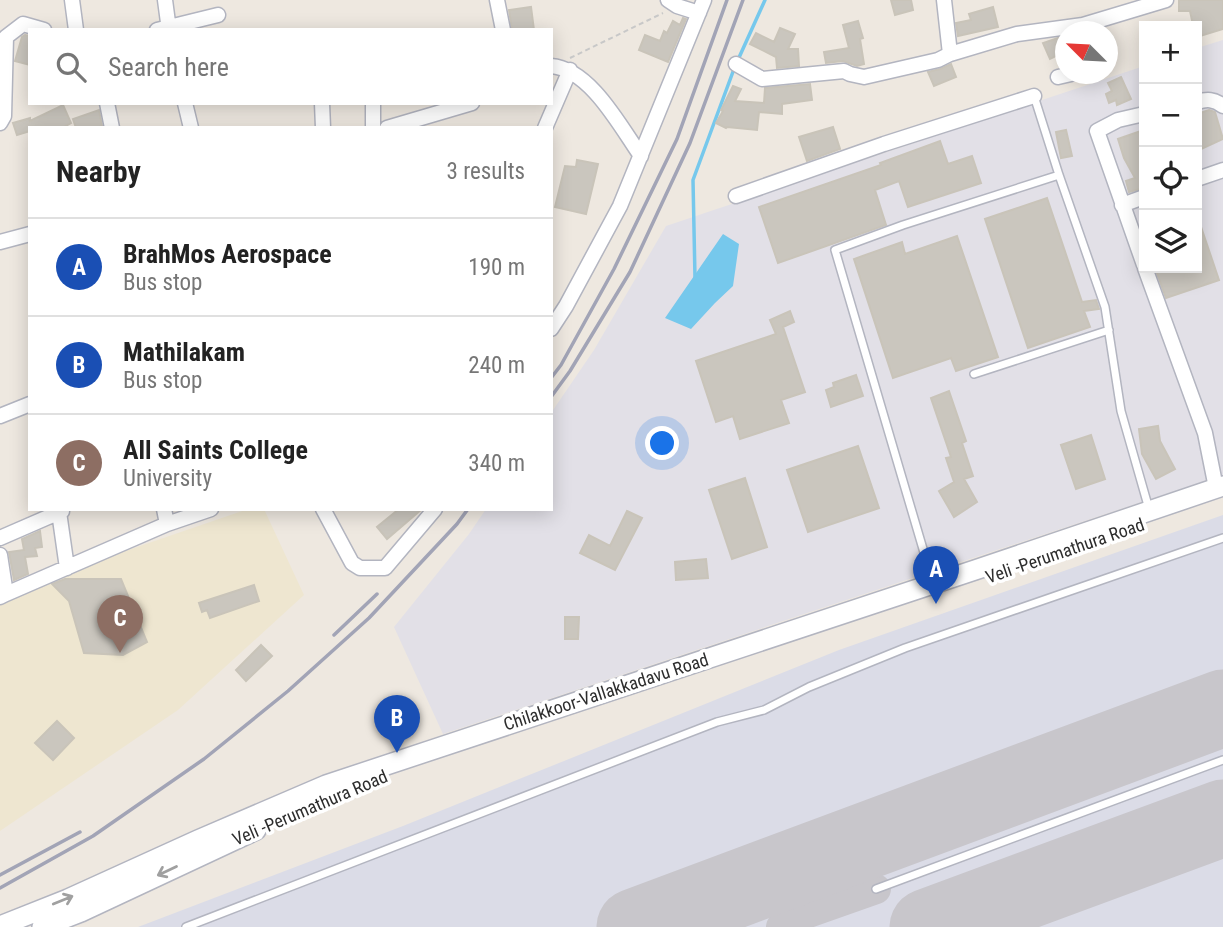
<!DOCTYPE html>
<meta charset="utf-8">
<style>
:root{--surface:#fff;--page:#f2f2f2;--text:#222;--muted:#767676;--line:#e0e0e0;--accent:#0b8043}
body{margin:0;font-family:"Roboto Condensed",sans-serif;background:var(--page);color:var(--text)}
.controls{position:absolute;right:21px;top:21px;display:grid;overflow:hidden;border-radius:0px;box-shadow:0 4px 18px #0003}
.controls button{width:63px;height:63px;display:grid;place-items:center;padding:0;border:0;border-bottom:2px solid var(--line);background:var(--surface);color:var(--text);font:35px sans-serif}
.compass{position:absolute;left:1055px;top:21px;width:63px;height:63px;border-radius:50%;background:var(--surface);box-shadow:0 4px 18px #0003;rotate:294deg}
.you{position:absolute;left:663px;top:444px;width:24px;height:24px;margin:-18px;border:5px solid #fff;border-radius:50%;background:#1a73e8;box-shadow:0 0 0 10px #1a73e833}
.badge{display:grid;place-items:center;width:46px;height:46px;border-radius:50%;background:var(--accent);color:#fff;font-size:23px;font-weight:700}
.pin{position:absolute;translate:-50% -58px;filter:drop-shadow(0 2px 4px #0008)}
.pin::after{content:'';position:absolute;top:37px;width:24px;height:21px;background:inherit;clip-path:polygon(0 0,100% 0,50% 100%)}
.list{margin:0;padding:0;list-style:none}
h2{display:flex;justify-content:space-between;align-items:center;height:91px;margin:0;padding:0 28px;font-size:30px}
h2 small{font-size:23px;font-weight:400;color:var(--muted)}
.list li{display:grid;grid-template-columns:46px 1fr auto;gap:21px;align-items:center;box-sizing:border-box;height:98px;padding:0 28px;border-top:2px solid var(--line)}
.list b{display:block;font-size:26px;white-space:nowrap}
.list p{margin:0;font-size:23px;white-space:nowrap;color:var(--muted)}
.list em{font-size:23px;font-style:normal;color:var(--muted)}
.icon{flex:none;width:38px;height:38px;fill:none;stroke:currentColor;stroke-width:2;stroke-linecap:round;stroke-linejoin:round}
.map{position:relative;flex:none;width:1223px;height:927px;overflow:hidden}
.search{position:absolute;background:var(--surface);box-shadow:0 4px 18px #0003;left:28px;top:28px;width:525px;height:77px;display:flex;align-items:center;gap:18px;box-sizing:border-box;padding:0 24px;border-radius:0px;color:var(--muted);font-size:26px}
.panel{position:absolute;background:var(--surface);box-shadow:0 4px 18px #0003;left:28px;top:126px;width:525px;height:385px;border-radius:0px}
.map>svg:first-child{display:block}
.industrial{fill:#e2e0e7}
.education{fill:#eee6d0}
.airport{fill:#dbdce7}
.water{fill:#76c8ec}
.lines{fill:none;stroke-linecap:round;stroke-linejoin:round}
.stream{stroke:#76c8ec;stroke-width:3.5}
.taxiway{stroke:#c8c6cb;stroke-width:30}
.runway{stroke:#c8c6cb;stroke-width:77}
.building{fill:#cac6be;stroke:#c9c4b9;stroke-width:2}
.lane-casing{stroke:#b3b5c0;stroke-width:10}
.street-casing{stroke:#b3b5c0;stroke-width:17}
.secondary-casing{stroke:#b3b5c0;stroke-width:22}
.path{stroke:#c8c8c8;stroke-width:2;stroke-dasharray:5 3.5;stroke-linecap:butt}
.lane{stroke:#fff;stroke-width:7}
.street{stroke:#fff;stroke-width:14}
.secondary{stroke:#fff;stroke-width:19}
.rail{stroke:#a2a4b6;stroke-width:3.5}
.oneway{stroke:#a0a0a0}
.labels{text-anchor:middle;stroke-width:7;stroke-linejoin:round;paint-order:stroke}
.street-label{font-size:18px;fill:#2d2d2d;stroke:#fff}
</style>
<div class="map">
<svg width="1223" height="927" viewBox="0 0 1223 927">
<rect width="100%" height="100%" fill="#eee8e0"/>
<path class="industrial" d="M1223,40V475L443,734L394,627L469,534L486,509H551V413L594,350L666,226L1144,66V268H1197V48Z"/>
<path class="education" d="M248,509H264L304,595L178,710L0,831V594Z"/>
<path class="airport" d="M1223,515V927H138L403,826L839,650Z"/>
<path class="water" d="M723,234L739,244L733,286L715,303L691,329L665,318Z"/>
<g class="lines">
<path class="stream" d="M737,62L765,0
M695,278L693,180L734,69"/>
<path class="taxiway" d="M781,927L797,917L876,889"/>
<path class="runway" d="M635,927L1223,708
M928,927L1223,818"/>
</g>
<path class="building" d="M891,0H911L913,10L895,15Z
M1179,0H1223V29L1197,37V24L1193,25L1190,11H1179Z
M531,7L534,30H512L509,10Z
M993,7L998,27L958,36L956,23L971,20L969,14Z
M683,18L686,19L668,62L639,50L645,35L660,41L664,31L667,33L673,21L680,25Z
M858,21L863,38L860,39L864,64L857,66L843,61L826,63L824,52L849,48L843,25Z
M780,28L795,34L788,49H798L799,66L777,68L776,57L750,44L756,33L774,42Z
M25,35L30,36V65L15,61L22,37Z
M1058,38L1064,52L1050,59L1043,43Z
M951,64L956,77L934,86L928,72L940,69Z
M1121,77L1131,99L1117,105L1116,100L1109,103L1106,94L1112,91L1108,83Z
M810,84L812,100L782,104V114L759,112L757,130L727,127L726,128L716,123L723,111L721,110L733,86L741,89L735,101L764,103L765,88Z
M63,105L71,123L62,128H30V131L17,135L13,123L30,118V121Z
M99,110L102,126L96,128H76L73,119Z
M1209,110L1215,112L1223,139L1197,151V114Z
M833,127L840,149L807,161L799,137Z
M1066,130L1072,156L1061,158L1056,132Z
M1144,130V188L1129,192L1126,181L1135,178L1124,158L1118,139Z
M940,141L948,164L972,156L981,183L908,207L899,181L875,190L886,225L778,263L759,207L881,165L880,163Z
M577,160L598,164L586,214L555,207L565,166L576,167Z
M1047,198L1082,302L1096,300L1099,309L1084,311L1090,327L1028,348L985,219Z
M1198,218L1219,280L1166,298L1155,268H1197V219Z
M957,236L998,357L956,371L951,358L893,378L854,259L902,242L905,254Z
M790,311L794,322L783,327L805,392L781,400L789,423L740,439L733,416L716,422L696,361L776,334L770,320Z
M856,375L863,396L831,407L826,390L834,387L833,383Z
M949,391L966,441L962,443L973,476L964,479L977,502L954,517L939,491L954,482L946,458L951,457L931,398Z
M1158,426L1160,441L1175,469L1156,479L1142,454L1139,429Z
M1091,435L1105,479L1076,489L1061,445Z
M858,446L879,508L808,532L787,470Z
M745,478L767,547L732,559L709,490Z
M399,509H422L387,539L377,527Z
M627,511L642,518L615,570L580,553L589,535L610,546Z
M40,531L42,547L35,548L37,556L25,557L28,574L14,580L9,552L24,550L22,539Z
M706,559L708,578L676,580L675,562Z
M65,579H121L147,642L123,655L84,653L69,601L52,584Z
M254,585L259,601L210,618L207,610L202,612L199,603Z
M565,617H579L578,639H565Z
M261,645L272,656L246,681L236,670Z
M57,721L74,738L53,760L35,743Z"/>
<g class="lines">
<defs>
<path id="lane" d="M1034,96L1059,175L1105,307L1121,411L1149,509
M974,374L1109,330
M933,583L835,250L903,225L1059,175
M876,889L1223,760
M186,927L717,722L764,710L809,687L905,648L1223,538"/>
<path id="street" d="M72,0L76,30
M165,0L169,30
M497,0L503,30
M668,0L677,6L699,13
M944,0L950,54
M157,30L218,15
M736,64L762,79L844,71L850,74L864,77L938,60L950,54L1017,34L1083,25L1166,0
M551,66C590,69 620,126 641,156
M1058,77L1071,74
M1197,102C1207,99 1214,99 1223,106
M107,103L112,128
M185,103L191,128
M322,103L323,128
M1144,114L1118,120L1097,131L1144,265
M0,123L4,116L6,37L23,24L44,30
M373,128V103
M387,128L472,103
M545,128L570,70
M1197,179L1223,170
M736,196L884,144L1034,96
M1122,205L1144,197
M0,242L30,234
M1145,268L1205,433L1216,488
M551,329L566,306L620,206L704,0
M0,416L30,404
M164,509L167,524
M323,509L352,563L360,568H385L435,509
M59,512L67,568
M0,538L62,511V509
M0,555L6,594L0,597
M6,594L167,524L211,509"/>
<path id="secondary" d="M0,926L68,899L198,840L326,785L975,570L1223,486
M42,927L81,912L256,830"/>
</defs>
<use href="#lane" class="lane-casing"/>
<use href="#street" class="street-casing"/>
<use href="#secondary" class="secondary-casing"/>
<path class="path" d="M570,58L663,13"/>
<use href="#lane" class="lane"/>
<use href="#street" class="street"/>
<use href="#secondary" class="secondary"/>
<path class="rail" d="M551,378L561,365L614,269L677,139L727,0
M551,397L570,371L630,272L690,143L743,0
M334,635L377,594
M0,875L80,832
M0,888L93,836L204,759L288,691L369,618L457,524L468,509"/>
</g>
<defs><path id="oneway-shaft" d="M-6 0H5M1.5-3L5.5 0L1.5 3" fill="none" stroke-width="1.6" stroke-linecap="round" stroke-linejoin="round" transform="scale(1.75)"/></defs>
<g class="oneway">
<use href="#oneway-shaft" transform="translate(167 871) rotate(155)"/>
<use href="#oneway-shaft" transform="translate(63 900) rotate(-22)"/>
</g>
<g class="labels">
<g class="street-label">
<text transform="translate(1065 551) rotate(-19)" y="6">Veli -Perumathura Road</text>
<text transform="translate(606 692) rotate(-18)" y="6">Chilakkoor-Vallakkadavu Road</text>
<text transform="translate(310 808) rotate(-23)" y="6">Veli -Perumathura Road</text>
</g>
</g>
</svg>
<div class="controls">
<button>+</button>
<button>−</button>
<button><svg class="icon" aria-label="locate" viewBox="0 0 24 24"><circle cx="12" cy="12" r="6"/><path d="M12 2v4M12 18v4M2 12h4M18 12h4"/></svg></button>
<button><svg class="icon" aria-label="layers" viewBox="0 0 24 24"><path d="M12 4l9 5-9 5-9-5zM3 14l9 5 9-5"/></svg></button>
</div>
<svg class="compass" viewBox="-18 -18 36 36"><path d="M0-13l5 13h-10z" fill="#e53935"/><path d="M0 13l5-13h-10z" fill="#767676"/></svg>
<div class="you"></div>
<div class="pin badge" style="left:936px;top:604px;background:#1a4fb4">A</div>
<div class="pin badge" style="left:397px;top:753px;background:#1a4fb4">B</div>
<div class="pin badge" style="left:120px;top:653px;background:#8d6e63">C</div>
<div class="search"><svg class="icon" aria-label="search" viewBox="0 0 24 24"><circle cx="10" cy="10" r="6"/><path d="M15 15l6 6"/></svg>Search here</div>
<section class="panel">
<h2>Nearby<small>3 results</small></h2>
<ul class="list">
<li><span class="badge" style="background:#1a4fb4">A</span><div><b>BrahMos Aerospace</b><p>Bus stop</p></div><em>190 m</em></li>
<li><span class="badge" style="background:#1a4fb4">B</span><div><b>Mathilakam</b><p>Bus stop</p></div><em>240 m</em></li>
<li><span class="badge" style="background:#8d6e63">C</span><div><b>All Saints College</b><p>University</p></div><em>340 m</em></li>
</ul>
</section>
</div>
